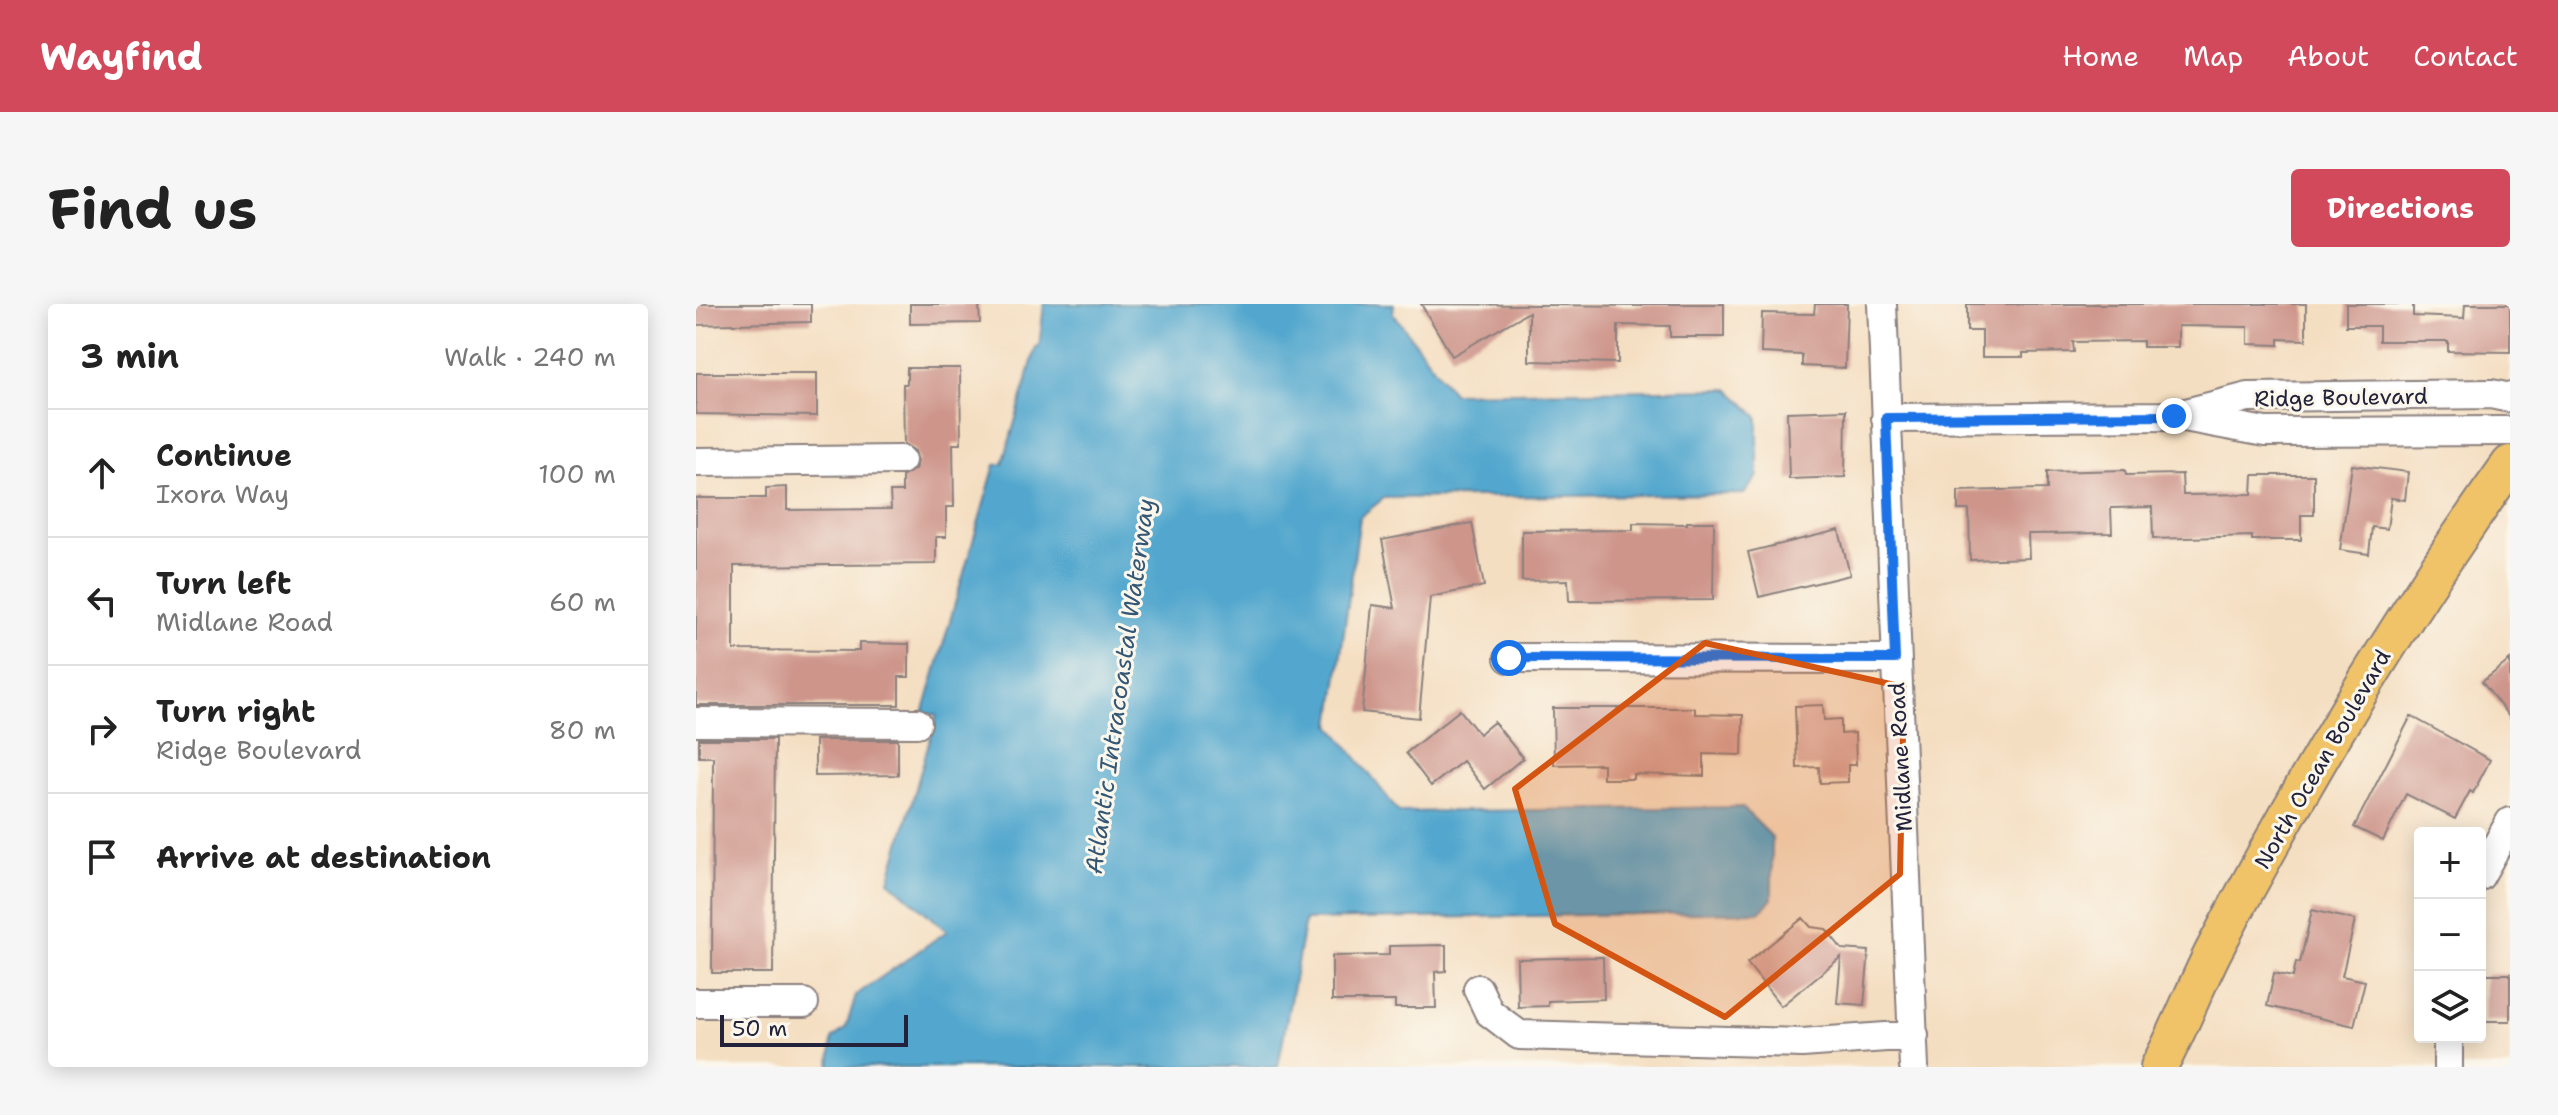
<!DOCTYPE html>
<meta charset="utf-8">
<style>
:root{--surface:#fff;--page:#f6f6f6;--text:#222;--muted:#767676;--line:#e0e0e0;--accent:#d1495b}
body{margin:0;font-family:"Shantell Sans",sans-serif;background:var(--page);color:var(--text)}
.controls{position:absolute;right:24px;bottom:24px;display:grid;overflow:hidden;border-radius:8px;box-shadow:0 4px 20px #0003}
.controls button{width:72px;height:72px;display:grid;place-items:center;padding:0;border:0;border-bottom:2px solid var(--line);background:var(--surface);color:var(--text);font:40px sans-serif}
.scale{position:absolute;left:24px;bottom:20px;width:188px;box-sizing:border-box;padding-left:8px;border:4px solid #22223b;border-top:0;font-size:22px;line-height:28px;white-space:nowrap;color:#22223b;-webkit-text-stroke:6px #fbf7ec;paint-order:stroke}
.stop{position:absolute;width:24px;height:24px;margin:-18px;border:6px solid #1a73e8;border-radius:50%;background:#fff}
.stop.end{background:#1a73e8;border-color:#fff;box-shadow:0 2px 8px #0008}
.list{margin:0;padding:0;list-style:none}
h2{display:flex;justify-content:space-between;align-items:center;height:104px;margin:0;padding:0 32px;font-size:34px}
h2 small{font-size:26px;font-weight:400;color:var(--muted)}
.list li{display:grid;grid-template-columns:52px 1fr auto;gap:24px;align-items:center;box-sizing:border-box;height:128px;padding:0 32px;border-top:2px solid var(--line)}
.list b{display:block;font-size:30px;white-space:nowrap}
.list p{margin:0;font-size:26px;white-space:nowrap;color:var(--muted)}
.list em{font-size:26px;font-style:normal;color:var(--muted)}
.icon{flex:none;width:44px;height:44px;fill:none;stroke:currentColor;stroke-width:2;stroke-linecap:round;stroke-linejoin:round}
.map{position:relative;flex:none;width:1814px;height:763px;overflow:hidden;border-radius:8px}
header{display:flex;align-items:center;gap:48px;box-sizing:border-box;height:112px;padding:0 40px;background:var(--accent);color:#fff}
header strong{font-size:38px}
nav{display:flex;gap:44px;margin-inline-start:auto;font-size:28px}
.intro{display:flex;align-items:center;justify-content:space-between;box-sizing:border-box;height:192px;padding:0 48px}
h1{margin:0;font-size:56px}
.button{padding:20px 36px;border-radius:8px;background:var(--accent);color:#fff;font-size:28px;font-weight:700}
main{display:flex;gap:48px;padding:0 48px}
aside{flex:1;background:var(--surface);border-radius:8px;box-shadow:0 4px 20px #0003}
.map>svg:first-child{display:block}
.water{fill:#52a7ce;stroke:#3a6484;stroke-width:2}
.building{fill:#ce958b}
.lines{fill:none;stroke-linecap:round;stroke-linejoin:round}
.minor-casing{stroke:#8b807e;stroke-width:32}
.major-casing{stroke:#8b807e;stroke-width:40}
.minor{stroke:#fff;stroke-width:28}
.major{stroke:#f0c369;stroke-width:36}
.route{stroke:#1a73e8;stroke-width:10}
.marked{fill:#d45411;fill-opacity:0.2;stroke:#d45411;stroke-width:6;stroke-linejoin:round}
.labels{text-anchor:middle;stroke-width:6;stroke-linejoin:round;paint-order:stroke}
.street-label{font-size:22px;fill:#22223b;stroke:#fbf7ec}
.water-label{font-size:24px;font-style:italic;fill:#355776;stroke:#fbf7ec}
</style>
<header>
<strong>Wayfind</strong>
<nav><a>Home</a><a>Map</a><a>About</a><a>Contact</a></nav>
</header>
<div class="intro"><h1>Find us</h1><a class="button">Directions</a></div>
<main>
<aside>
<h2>3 min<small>Walk · 240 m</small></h2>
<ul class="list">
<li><svg class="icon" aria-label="ahead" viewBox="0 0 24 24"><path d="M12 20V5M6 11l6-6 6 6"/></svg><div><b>Continue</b><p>Ixora Way</p></div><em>100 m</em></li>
<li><svg class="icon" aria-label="left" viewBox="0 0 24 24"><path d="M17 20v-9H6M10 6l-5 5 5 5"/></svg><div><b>Turn left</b><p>Midlane Road</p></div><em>60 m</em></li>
<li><svg class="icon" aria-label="right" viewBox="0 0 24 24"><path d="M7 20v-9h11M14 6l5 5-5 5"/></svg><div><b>Turn right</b><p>Ridge Boulevard</p></div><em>80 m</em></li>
<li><svg class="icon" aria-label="arrive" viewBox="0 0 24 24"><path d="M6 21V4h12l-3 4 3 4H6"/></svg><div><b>Arrive at destination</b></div></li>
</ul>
</aside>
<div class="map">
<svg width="1814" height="763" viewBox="0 0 1814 763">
<rect width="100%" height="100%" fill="#fbf7ec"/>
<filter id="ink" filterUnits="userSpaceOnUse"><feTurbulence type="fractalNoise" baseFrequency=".0125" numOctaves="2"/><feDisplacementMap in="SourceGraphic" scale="16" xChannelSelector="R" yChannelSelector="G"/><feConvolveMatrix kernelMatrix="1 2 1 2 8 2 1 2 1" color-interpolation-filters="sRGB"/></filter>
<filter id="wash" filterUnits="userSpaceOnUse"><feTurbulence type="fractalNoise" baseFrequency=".006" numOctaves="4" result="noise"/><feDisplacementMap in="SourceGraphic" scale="32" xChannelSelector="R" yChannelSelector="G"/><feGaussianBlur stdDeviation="1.8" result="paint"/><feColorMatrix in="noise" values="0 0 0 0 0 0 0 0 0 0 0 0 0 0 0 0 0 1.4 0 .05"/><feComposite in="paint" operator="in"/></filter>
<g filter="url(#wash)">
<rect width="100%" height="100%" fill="#f4dec1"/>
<path class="water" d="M348,0H698L697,9L757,89L1033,85L1062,113V172L1048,190L688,194L664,213L635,421L703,508L1046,503L1076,533V595L1063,608L609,616L582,763H134L136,735L150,724L160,691L251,627L193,577L241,411L227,410L299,161L307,160L340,43H343Z"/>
<g id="blocks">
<path class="building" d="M0,0H115V18L0,21Z
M214,0H283L284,19L214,20Z
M725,0L946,2V0H1028V33H974V22L922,21V59L833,57V8L756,52Z
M1119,0H1151L1149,64L1106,62V51L1065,49L1066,9L1118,10Z
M1271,0H1610V36L1583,35V41L1552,40V23L1482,22V43H1447V37L1377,38L1378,48L1327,49V53H1286V27H1271Z
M1650,0H1717V12L1768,14L1769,0H1814V48L1752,47V37H1683V22H1650Z
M211,64H264L265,140H257L258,203H250V233H240V260L38,262V346L163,347V339L213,340V373H203V401H0V194H70V184L91,183V206L195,205L194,188H206V173L219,165L222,157L219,147L208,140L207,80H211Z
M0,69H121V112L0,110Z
M1150,106L1149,173L1093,175L1091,108Z
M1656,161L1712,168L1709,196L1695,194L1691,225L1676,223L1673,250L1644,246Z
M1429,166L1430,171L1486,170L1487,191L1556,190L1557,171H1618V211H1605V236H1556V232L1457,235L1456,203L1415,204L1416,229L1332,230L1333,254L1274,256L1273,206H1262V187L1351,185V168Z
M991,218H1018L1017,296L873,297L872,276L826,277V227L937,226V219L991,220Z
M776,219L788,282L734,293L723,414L666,408L676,301L699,304L686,236Z
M1143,226L1154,271L1063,293L1052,248Z
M1814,356V414L1786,378Z
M1127,401L1128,416L1145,415V430L1159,429L1160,461H1152V478L1124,479L1123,463L1101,464L1099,402Z
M857,404H999V410L1047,411L1046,451L1008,450V472L937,470V475H907V460L858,461Z
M764,406L783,430L798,418L827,454L789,485L767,457L735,482L710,449Z
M1715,412L1794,456L1777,489L1774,487L1759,515L1710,490L1687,537L1658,523Z
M3,435H79L77,669H16L17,453H3Z
M119,436H202V471L119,472Z
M1616,606L1659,616L1646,672L1669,677L1658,722L1571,702L1578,669L1597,673L1600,658L1604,659Z
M1107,614L1115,623L1130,625L1146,645L1173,647L1168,701L1141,699L1145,653L1085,702L1051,659Z
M750,641V667L739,668L740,704H699V697H636V652L693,651V642Z
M907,653L908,695L852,697V702L822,703L821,655Z
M1789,670H1814V717H1788Z"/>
</g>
</g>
<g filter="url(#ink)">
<use href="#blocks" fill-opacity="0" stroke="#8b807e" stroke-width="2"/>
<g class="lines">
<defs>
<path id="minor" d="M1186,0L1218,763
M1488,113L1569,128L1814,127
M1190,114L1478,112L1552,93L1795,90L1814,94
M0,158L205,156
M813,354L1199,355
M0,418L221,419
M1784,572L1814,518
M782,685L793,708L823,731L1106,739L1218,731
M0,699H108
M1752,733V763"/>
<path id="major" d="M1463,763C1483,726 1498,686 1517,648C1605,479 1703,315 1814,160"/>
</defs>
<use href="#minor" class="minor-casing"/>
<use href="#major" class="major-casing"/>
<use href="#minor" class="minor"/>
<use href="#major" class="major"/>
</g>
</g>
<g class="lines" filter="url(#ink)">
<path class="route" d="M813,354L1199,355L1190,114L1478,112"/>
</g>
<path class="marked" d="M1009,339L1208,383L1204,570L1029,713L859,620L819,485Z"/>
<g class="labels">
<g class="street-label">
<text transform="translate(1645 93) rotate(-1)" y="8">Ridge Boulevard</text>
<text transform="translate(1204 453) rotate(-93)" y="8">Midlane Road</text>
<text transform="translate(1626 455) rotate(-60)" y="8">North Ocean Boulevard</text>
</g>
<g class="water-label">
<text transform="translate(424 382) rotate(-82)" y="8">Atlantic Intracoastal Waterway</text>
</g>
</g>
</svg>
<div class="controls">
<button>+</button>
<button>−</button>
<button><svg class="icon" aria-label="layers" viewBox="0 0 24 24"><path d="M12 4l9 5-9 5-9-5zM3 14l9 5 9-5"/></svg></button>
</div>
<div class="scale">50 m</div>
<div class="stop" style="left:813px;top:354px"></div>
<div class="stop end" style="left:1478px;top:112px"></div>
</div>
</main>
